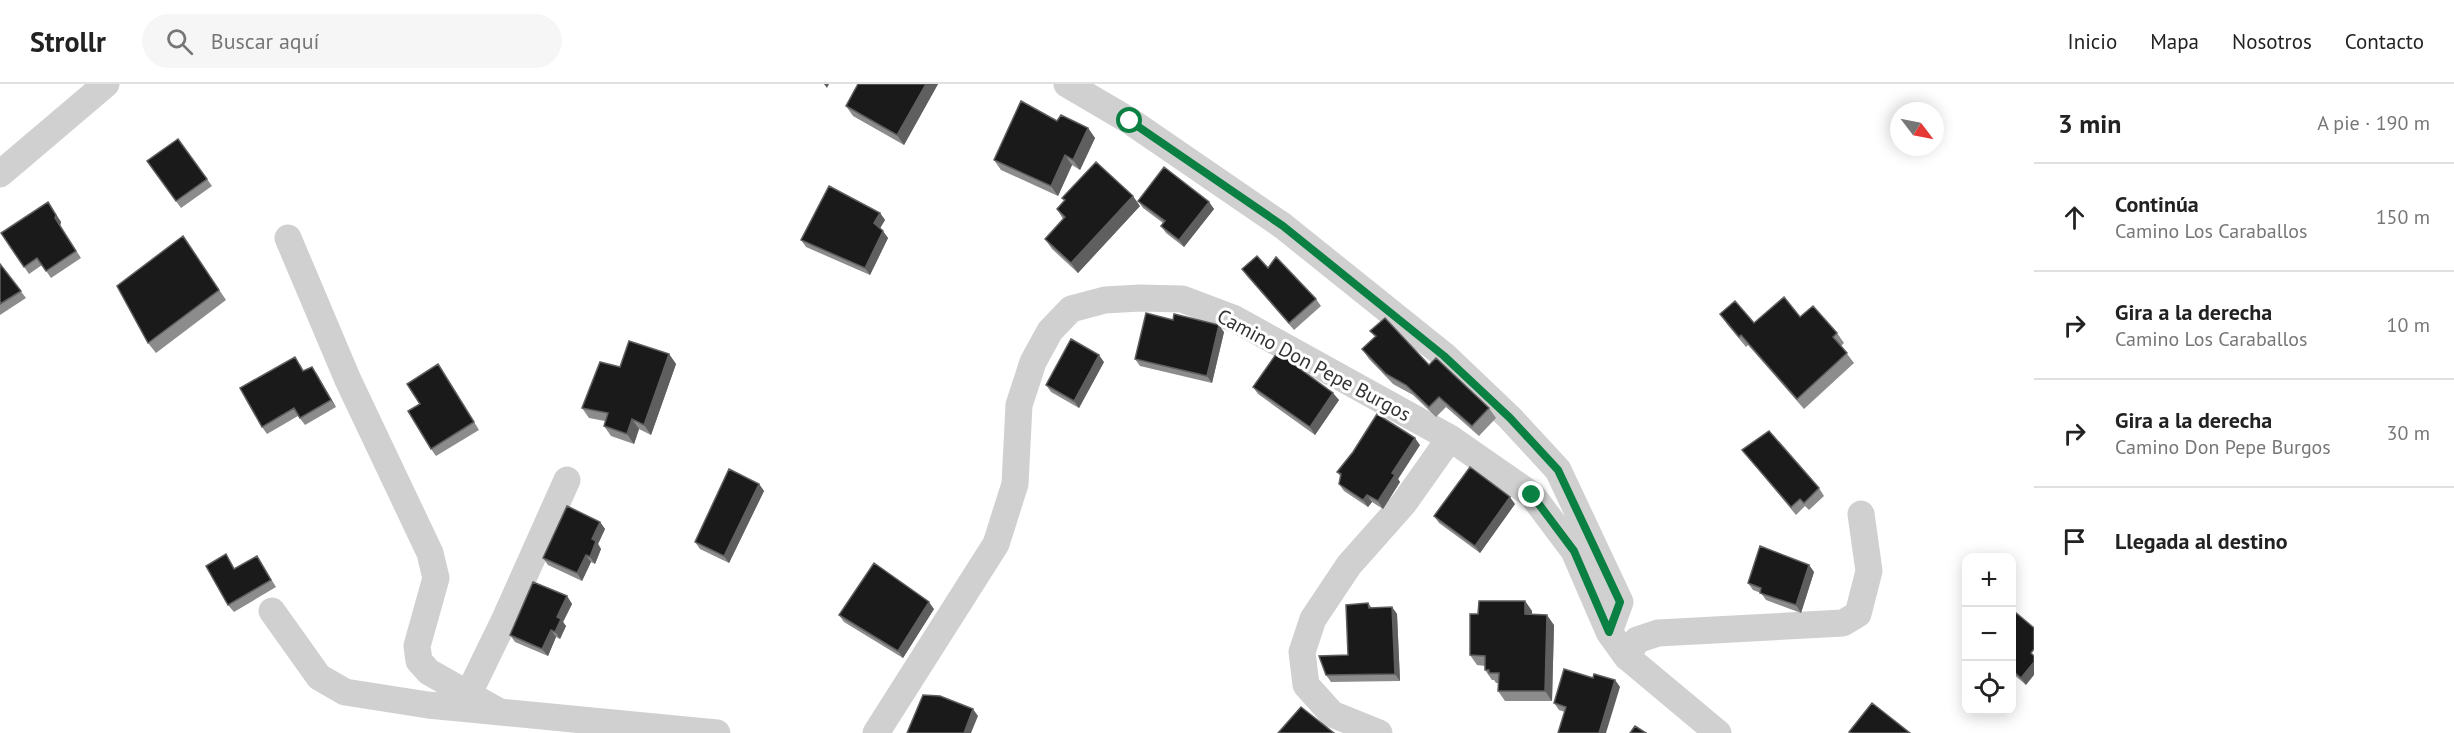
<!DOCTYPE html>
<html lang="es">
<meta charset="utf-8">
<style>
:root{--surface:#fff;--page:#f6f6f6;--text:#222;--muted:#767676;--line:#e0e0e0}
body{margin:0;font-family:"PT Sans",sans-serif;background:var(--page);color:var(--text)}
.controls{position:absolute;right:18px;bottom:18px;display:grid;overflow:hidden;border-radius:12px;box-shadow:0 3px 15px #0003}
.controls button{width:54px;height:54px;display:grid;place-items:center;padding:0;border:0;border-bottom:2px solid var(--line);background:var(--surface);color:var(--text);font:30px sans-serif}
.compass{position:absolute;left:1890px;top:18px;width:54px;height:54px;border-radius:50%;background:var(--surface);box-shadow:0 3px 15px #0003;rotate:122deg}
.stop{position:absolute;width:18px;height:18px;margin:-14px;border:4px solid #0b8043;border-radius:50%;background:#fff}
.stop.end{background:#0b8043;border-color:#fff;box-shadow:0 2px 6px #0008}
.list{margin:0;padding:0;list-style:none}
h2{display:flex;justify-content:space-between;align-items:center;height:78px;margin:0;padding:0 24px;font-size:26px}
h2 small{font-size:20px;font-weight:400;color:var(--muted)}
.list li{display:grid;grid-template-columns:39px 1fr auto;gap:18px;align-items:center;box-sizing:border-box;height:108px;padding:0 24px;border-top:2px solid var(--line)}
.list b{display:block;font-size:22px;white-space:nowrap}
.list p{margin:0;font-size:20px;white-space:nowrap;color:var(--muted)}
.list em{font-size:20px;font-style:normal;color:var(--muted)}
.icon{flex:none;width:33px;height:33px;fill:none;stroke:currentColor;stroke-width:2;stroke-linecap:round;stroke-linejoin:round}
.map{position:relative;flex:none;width:2034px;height:649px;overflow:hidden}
header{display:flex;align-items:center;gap:36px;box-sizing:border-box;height:84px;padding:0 30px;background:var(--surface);border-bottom:2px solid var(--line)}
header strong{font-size:28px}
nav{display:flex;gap:33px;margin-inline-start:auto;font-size:21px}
.search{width:420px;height:54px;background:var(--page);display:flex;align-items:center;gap:15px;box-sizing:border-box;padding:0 21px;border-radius:33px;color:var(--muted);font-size:22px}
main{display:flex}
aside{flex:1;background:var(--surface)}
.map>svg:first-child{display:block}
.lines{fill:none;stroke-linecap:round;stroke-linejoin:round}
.street{stroke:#d0d0d0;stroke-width:27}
.wall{fill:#8c8c8c}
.shaded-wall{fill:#5f5f5f}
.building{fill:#1a1a1a;stroke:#5f5f5f;stroke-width:1.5}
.route{stroke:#0b8043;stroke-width:8}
.labels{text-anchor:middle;stroke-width:6;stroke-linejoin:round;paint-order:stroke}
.street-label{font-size:20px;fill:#333;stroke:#fff}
</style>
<header>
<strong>Strollr</strong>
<div class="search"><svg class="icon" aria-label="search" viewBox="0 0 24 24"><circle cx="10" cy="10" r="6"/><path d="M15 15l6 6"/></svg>Buscar aquí</div>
<nav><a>Inicio</a><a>Mapa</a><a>Nosotros</a><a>Contacto</a></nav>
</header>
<main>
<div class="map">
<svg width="2034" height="649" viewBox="0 0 2034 649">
<rect width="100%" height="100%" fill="#fff"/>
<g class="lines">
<path class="street" d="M1067,0L1130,37L1283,142L1445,272L1510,334L1558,386L1620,518L1609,548
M0,90L106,0
M288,154L348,296L430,469L436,494L417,562L419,577L429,588L498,627
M272,527L319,593L345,608L428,621L717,649
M1627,573L1637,556L1658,549L1843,539L1858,530L1869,487L1861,430
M468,611L504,537L567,396
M876,649L996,460L1015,400L1019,321L1033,278L1050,247L1071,225L1105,216L1140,214L1182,215L1235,235L1450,354L1532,411L1574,467L1609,548L1627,573L1718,649
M1379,649L1332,630L1306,601L1302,568L1313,535L1349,481L1404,419L1450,354"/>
</g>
<path class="wall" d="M858,0H938L904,61L853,32L846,22Z
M1057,37L1088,44L1095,54L1080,86L1072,81L1058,112L1001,86L994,76Z
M178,55L212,102L181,124L147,77Z
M1062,114L1140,122L1078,189L1052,165L1045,155L1063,135L1057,125L1064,117Z
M1138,117L1209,118L1214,125L1184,163L1166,149L1161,142L1163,139L1143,124Z
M48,118L61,138L60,142L81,174L51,194L42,181L29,190L1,149Z
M880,129L885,136L880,144L888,154L870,191L806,163L801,156Z
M183,152L226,216L156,269L148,259Z
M0,180L26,214L0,231Z
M1268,184L1316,215L1321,222L1294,246L1247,192L1242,185Z
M1720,230L1754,239L1800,233L1837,249L1844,259L1841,262L1854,279L1804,325L1748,261L1746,263L1727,240Z
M1370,247L1429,281L1489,324L1496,334L1479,352L1446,323L1436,333L1413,311L1393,300L1369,275L1362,265L1375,253Z
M1224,248L1212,299L1140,282L1135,275Z
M669,270L676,280L651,351L639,345L634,360L611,352L604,342L605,337L589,334L582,324L620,283Z
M1104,278L1079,324L1051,308L1046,301Z
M300,280L304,287L312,283L336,323L305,341L298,332L267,350L262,343Z
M438,280L479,346L436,372L431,365L420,320Z
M1303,287L1339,316L1315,351L1258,310L1253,303Z
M1420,361L1398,395L1400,398L1383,425L1372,418L1368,423L1344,407L1339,400L1341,393L1337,388Z
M1742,366L1819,404L1824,412L1809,426L1805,422L1796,431Z
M759,400L764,407L729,479L700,465L695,458Z
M1515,420L1480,469L1439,439L1434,432Z
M600,438L605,445L598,460L601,465L595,480L591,478L582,497L548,481L543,474Z
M226,470L235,485L257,472L276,503L234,528L228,521Z
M1809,481L1814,488L1801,529L1766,516L1761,509L1753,506L1748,499Z
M567,512L572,520L563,538L566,542L560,555L556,553L548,572L515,558L510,551Z
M1525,517L1532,527V531L1554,541L1552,617H1505L1498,607L1499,599H1496L1494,596H1492L1485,586V582L1477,581L1470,571L1478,530Z
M1368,519L1372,524L1392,523L1397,530L1400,597L1331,598L1326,591L1348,571Z
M934,525L903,574L844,538L839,531Z
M2012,532L2026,601L2012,589Z
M1593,594L1615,596L1620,603L1565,628L1559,626L1554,619Z"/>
<path class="shaded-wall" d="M824,0H829L827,4Z
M926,0H938L904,61L897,51Z
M1088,44L1095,54L1080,86L1073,76Z
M1065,71L1072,81L1058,112L1051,102Z
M1133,112L1140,122L1078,189L1071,179Z
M48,118L61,138L60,142L81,174L55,134Z
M1209,118L1214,125L1184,163L1179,156Z
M880,129L885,136L879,146L874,139Z
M883,147L888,154L870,191L865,184Z
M1219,241L1224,248L1212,299L1207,292Z
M669,270L676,280L651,351L644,341Z
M1099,271L1104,278L1079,324L1074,317Z
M312,283L317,290L336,323L331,316Z
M1333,309L1339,316L1315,351L1310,343Z
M632,335L639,345L634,360L627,350Z
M1415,354L1420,361L1398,395L1400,398L1383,425L1378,417L1392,389Z
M759,400L764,407L729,479L724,472Z
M1367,411L1372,418L1368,423L1363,416Z
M1510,413L1515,420L1480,469L1475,462Z
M600,438L605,445L598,460L601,465L595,480L590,473L592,455Z
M586,471L591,478L582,497L577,489Z
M1809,481L1814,488L1801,529L1796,521Z
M567,512L572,520L563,538L566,542L560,555L555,548L557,533Z
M1525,517L1532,527V540L1525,530Z
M929,518L934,525L903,574L898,567Z
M1392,523L1397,530L1400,597L1395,590Z
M1547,531L1554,541L1552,617L1545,607Z
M551,546L556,553L548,572L542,565Z
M2034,578V591L2026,601L2021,594Z
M1615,596L1620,603L1606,649H1599Z
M973,625L978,632L971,649H964Z"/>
<path class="building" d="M858,0H926L897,51L846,22Z
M1021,17L1057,37L1061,31L1088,44L1073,76L1065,71L1051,102L994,76Z
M178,55L207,95L176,117L147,77Z
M1096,78L1133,112L1071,179L1045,155L1065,133L1057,125L1065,116L1062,114Z
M1164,83L1209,118L1179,156L1161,142L1165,137L1138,117Z
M829,102L880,129L874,139L883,147L865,184L801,156Z
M48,118L56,131L55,134L76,167L46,187L37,174L24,183L1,149Z
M183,152L219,206L148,259L117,202Z
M1257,172L1268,184L1276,173L1316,215L1289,239L1242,185Z
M0,180L21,207L0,220Z
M1784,213L1800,233L1813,222L1837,249L1833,253L1847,269L1797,315L1741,251L1739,253L1720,230L1735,217L1754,239Z
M1146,229L1173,236L1174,230L1219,241L1207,292L1135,275Z
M1385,234L1429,281L1436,274L1489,324L1472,342L1439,313L1429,323L1406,301L1386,290L1362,265L1376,252L1370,247Z
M1071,255L1099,271L1074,317L1046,301Z
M629,257L669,270L644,341L632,335L627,350L604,342L608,329L582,324L600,278L620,283Z
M1279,266L1298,280L1296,282L1333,309L1310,343L1253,303Z
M295,273L303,287L312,283L331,316L300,334L294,324L262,343L240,304Z
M438,280L474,338L431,365L408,327L420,320L407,300Z
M1377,330L1415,354L1392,389L1395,391L1378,417L1367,411L1363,416L1339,400L1341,390L1337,388L1353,368Z
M1769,347L1819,404L1804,419L1800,415L1791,423L1742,366Z
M1470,383L1510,413L1475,462L1434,432Z
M729,385L759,400L724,472L695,458Z
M567,422L600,438L592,455L596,457L590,473L586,471L577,489L543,474Z
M1760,462L1809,481L1796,521L1760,509L1761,504L1748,499Z
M226,470L234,485L257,472L271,496L228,521L206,482Z
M874,479L929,518L898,567L839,531Z
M533,498L567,512L557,533L561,535L555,548L551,546L542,565L510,551Z
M1479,517H1525V530L1547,531L1545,607H1498L1499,589H1489V586H1485V572L1470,571V530H1478Z
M1368,519L1369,524L1392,523L1395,590L1326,591L1319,572L1348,571L1346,521Z
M2015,528L2034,544V565L2031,569L2034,572V578L2021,594L2012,586V532Z
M1564,585L1593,594L1594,590L1615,596L1599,649H1558L1566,623L1554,619Z
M923,611L940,612L973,625L964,649H907Z
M1872,619L1910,649H1851L1849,648Z
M1301,623L1334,649H1278Z
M1635,642L1646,649H1630Z"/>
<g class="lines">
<path class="route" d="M1130,37L1283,142L1444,272L1510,334L1558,386L1620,518L1609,548L1574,467L1532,411"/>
</g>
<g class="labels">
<g class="street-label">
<text transform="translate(1314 281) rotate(28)" y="7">Camino Don Pepe Burgos</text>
</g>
</g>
</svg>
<div class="controls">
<button>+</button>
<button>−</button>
<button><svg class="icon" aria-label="locate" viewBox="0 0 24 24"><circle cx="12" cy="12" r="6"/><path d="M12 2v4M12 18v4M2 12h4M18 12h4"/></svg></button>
</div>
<svg class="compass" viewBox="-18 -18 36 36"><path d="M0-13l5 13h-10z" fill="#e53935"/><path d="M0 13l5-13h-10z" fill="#767676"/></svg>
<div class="stop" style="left:1130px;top:37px"></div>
<div class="stop end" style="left:1532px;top:411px"></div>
</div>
<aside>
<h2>3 min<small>A pie · 190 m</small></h2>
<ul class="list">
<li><svg class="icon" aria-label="ahead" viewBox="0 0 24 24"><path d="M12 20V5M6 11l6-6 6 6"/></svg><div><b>Continúa</b><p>Camino Los Caraballos</p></div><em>150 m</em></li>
<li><svg class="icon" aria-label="right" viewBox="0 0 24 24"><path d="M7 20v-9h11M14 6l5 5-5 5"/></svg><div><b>Gira a la derecha</b><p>Camino Los Caraballos</p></div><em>10 m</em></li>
<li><svg class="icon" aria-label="right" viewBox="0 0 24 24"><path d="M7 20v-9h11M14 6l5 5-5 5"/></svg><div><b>Gira a la derecha</b><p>Camino Don Pepe Burgos</p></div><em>30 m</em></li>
<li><svg class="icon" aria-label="arrive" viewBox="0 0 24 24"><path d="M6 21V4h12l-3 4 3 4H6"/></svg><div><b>Llegada al destino</b></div></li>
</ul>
</aside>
</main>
